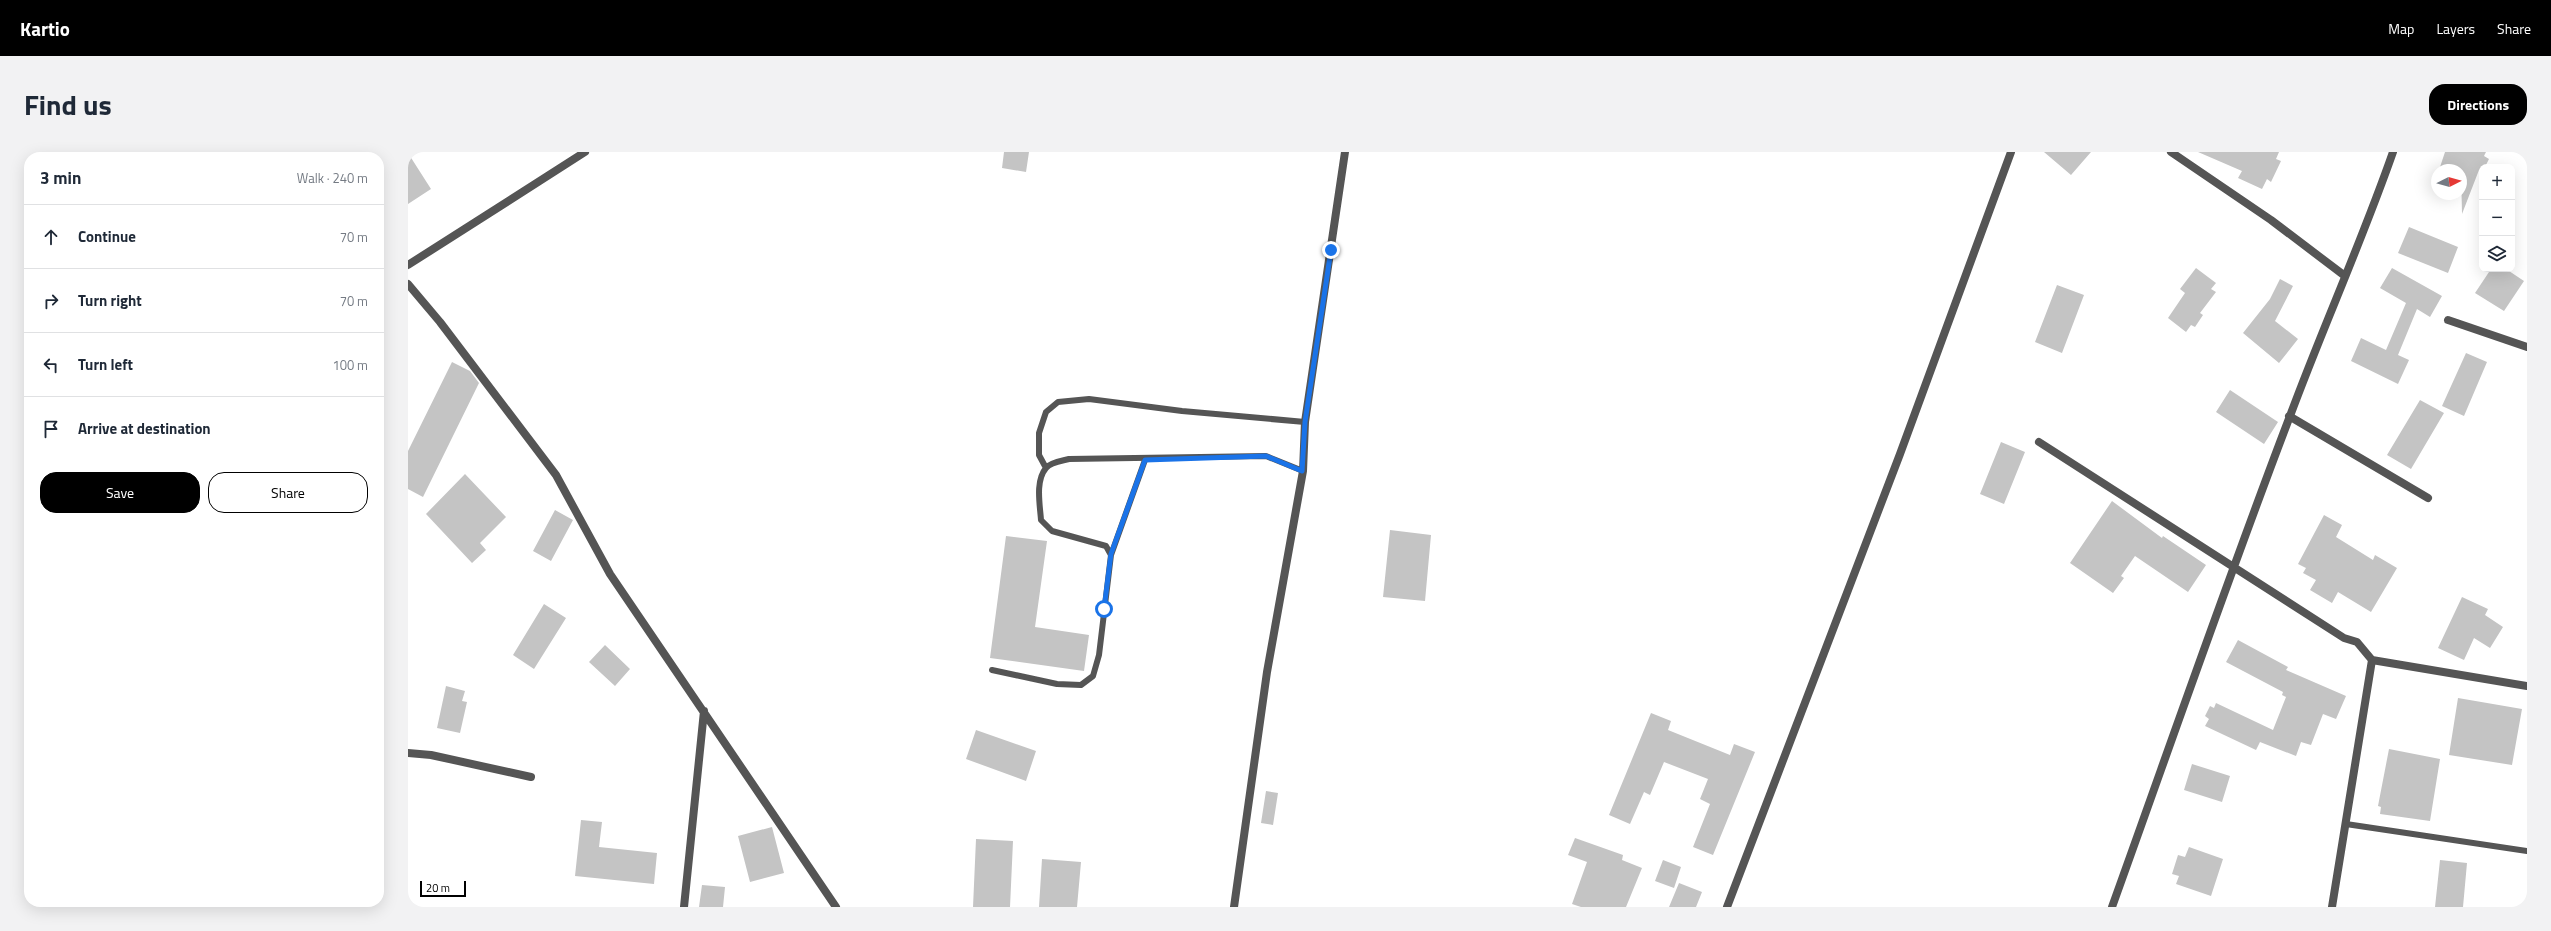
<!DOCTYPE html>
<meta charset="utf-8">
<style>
:root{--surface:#fff;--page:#f2f2f3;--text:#1f2937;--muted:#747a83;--line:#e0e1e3;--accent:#000}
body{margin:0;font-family:"Titillium Web",sans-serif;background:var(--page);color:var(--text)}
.controls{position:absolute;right:12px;top:12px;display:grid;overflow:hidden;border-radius:8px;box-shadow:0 4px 16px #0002}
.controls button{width:36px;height:36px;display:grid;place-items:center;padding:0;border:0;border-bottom:1px solid var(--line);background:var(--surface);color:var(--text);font:20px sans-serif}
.compass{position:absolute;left:2023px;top:12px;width:36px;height:36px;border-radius:50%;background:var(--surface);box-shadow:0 4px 16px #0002;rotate:84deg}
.scale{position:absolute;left:12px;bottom:10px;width:46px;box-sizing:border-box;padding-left:4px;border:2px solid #000;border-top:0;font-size:11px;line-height:14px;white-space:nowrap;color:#000;-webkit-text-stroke:3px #fff;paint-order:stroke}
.stop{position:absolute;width:12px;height:12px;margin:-9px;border:3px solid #1a73e8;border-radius:50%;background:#fff}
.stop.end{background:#1a73e8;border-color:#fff;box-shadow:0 1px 4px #0008}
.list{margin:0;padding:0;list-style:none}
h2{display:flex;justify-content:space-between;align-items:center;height:52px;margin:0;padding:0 16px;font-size:17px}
h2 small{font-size:13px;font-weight:400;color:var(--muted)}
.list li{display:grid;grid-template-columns:26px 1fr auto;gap:12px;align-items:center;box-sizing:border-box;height:64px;padding:0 16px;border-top:1px solid var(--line)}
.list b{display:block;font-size:15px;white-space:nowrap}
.list em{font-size:13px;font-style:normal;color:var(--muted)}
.actions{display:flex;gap:8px;padding:12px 16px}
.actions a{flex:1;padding:9px 0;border:1px solid var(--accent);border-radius:16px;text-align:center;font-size:14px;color:var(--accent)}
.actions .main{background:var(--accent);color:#fff}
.icon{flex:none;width:22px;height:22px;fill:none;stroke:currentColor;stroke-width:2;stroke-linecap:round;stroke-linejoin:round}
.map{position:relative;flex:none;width:2119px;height:755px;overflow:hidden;border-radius:16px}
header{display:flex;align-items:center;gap:24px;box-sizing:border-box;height:56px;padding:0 20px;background:var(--accent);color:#fff}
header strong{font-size:19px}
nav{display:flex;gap:22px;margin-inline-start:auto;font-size:14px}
.intro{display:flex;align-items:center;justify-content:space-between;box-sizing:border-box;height:96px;padding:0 24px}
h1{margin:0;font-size:28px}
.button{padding:10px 18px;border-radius:16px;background:var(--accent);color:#fff;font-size:14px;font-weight:700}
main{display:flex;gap:24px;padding:0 24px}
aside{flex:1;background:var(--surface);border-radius:16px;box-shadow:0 4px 16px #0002}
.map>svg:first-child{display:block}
.building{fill:#c4c4c4}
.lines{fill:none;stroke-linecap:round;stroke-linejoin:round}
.service{stroke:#555;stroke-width:6}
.minor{stroke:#555;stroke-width:8}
.route{stroke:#1a73e8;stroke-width:5}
</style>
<header>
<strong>Kartio</strong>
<nav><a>Map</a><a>Layers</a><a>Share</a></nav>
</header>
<div class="intro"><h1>Find us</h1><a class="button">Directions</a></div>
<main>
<aside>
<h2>3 min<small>Walk · 240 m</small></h2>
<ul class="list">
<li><svg class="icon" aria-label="ahead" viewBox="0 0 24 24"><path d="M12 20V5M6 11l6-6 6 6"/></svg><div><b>Continue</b></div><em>70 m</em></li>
<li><svg class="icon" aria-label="right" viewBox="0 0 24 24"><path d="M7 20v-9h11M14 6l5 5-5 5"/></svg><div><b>Turn right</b></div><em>70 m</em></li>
<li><svg class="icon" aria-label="left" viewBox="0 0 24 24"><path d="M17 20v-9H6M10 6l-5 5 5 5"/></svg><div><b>Turn left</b></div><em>100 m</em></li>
<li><svg class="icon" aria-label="arrive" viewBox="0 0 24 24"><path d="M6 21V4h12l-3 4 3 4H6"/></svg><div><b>Arrive at destination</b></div></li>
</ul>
<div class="actions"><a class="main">Save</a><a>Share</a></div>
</aside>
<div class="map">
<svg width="2119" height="755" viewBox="0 0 2119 755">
<rect width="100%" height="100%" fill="#fff"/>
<path class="building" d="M596,0H621L618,20L594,16Z
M1636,0H1683L1663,23Z
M1790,0H1871L1868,7L1873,9L1863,30L1859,27L1854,37L1830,26L1834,19Z
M2037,0H2078L2076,4L2081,7L2077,15L2071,18L2054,62L2053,18H2031Z
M0,1L23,37L0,52Z
M2001,75L2050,95L2040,121L1990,101Z
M1788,116L1808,131L1803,137L1808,140L1792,161L1795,163L1787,175L1783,173L1778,180L1760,166L1777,141L1772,137Z
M1984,116L2034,144L2022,165L2009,157L1990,203L2001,208L1990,232L1943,209L1953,186L1978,198L1998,151L1972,136Z
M2083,117H2098L2116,129L2096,159L2067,141Z
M1872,127L1885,134L1867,169L1890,187L1871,211L1835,181L1862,147Z
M1649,133L1676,143L1654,201L1627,190Z
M2058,201L2079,210L2056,264L2034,254Z
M44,210L62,219L71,231L15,345L0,337V299Z
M1822,238L1870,270L1856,292L1808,260Z
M2012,248L2036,261L2003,317L1979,303Z
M1593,290L1617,300L1596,352L1572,342Z
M57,322L98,365L72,391L78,398L64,411L18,362Z
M1704,349L1754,386L1755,384L1798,413L1780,440L1727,404L1713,424L1716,426L1705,441L1662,411Z
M147,358L165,368L143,409L125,399Z
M1916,363L1934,373L1928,385L1965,408L1967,403L1989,416L1963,460L1930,440L1924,451L1902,438L1908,428L1895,421L1898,416L1890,412Z
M982,378L1023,383L1017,449L975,445Z
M598,384L639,389L627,475L681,483L676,519L582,506Z
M2054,445L2080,457L2077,463L2095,475L2082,496L2066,486L2056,508L2030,496Z
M136,452L158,466L126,517L105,503Z
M1830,488L1880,515L1878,518L1938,544L1928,567L1915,562L1903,593L1893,590L1888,604L1852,590L1848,598L1797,574L1801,567L1797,564L1802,554L1806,556L1808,551L1865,578L1878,545L1874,543L1875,540L1818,510Z
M197,493L222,517L207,534L181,510Z
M38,534L57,539L54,549L59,550L52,581L29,576Z
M2050,546L2114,557L2104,613L2041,603Z
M1243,561L1263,569L1260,578L1322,603L1326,592L1347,600L1305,703L1285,695L1302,652L1292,647L1300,627L1256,610L1242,643L1236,640L1222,672L1201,663Z
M568,578L628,599L618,629L558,607Z
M1981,597L2032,607L2022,669L1972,662L1973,655L1970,654Z
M1784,612L1822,624L1814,650L1776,638Z
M858,639L870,641L865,673L853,671Z
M173,668L194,670L191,695L249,701L246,732L167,724Z
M364,675L376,721L342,730L330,684Z
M1167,686L1215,703L1214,708L1234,716L1218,755H1173L1164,752L1179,710L1160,703Z
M568,687L605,689L602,755H565Z
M1781,695L1815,707L1803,744L1768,732L1771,724L1764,722L1770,703L1777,705Z
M634,707L673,710L669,755H631Z
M1255,708L1273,715L1266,736L1247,729Z
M2032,708L2059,711L2055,755H2027Z
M1271,731L1294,740L1288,755H1261Z
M294,733L317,735L315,755H291Z"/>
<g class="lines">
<path class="service" d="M638,316L631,303V281L638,260L650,250L681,247L774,259L897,270
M703,403L737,308
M584,518L649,532L673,533L685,524L691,503L703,403L698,394L644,379L633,368C632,353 627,329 638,316C643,310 654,309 661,307L858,304L895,319
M1938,672L2119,699"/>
<path class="minor" d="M1763,0L1863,68L1937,124
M0,113L177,0
M0,132L32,170L148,323L202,422L428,755
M2040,168L2119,195
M1881,264L2020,346
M1631,290L1936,486L1949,490L1964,508L1924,755
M1964,508L2119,534
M0,601L23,603L123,625
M276,755L296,559
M826,755L859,520L895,319L897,270L937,0
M1319,755L1492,302L1603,0
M1704,755C1763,591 1820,426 1882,264C1915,175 1954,89 1985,0"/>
</g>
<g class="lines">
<path class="route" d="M696,457L703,402L737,308L858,304L894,319L897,270L923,98"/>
</g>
</svg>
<div class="controls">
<button>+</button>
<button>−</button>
<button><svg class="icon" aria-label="layers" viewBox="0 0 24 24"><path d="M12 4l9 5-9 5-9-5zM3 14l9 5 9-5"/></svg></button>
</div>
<svg class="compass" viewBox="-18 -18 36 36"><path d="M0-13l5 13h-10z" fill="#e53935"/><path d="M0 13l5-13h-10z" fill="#747a83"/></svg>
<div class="scale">20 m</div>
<div class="stop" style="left:696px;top:457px"></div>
<div class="stop end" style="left:923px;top:98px"></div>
</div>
</main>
